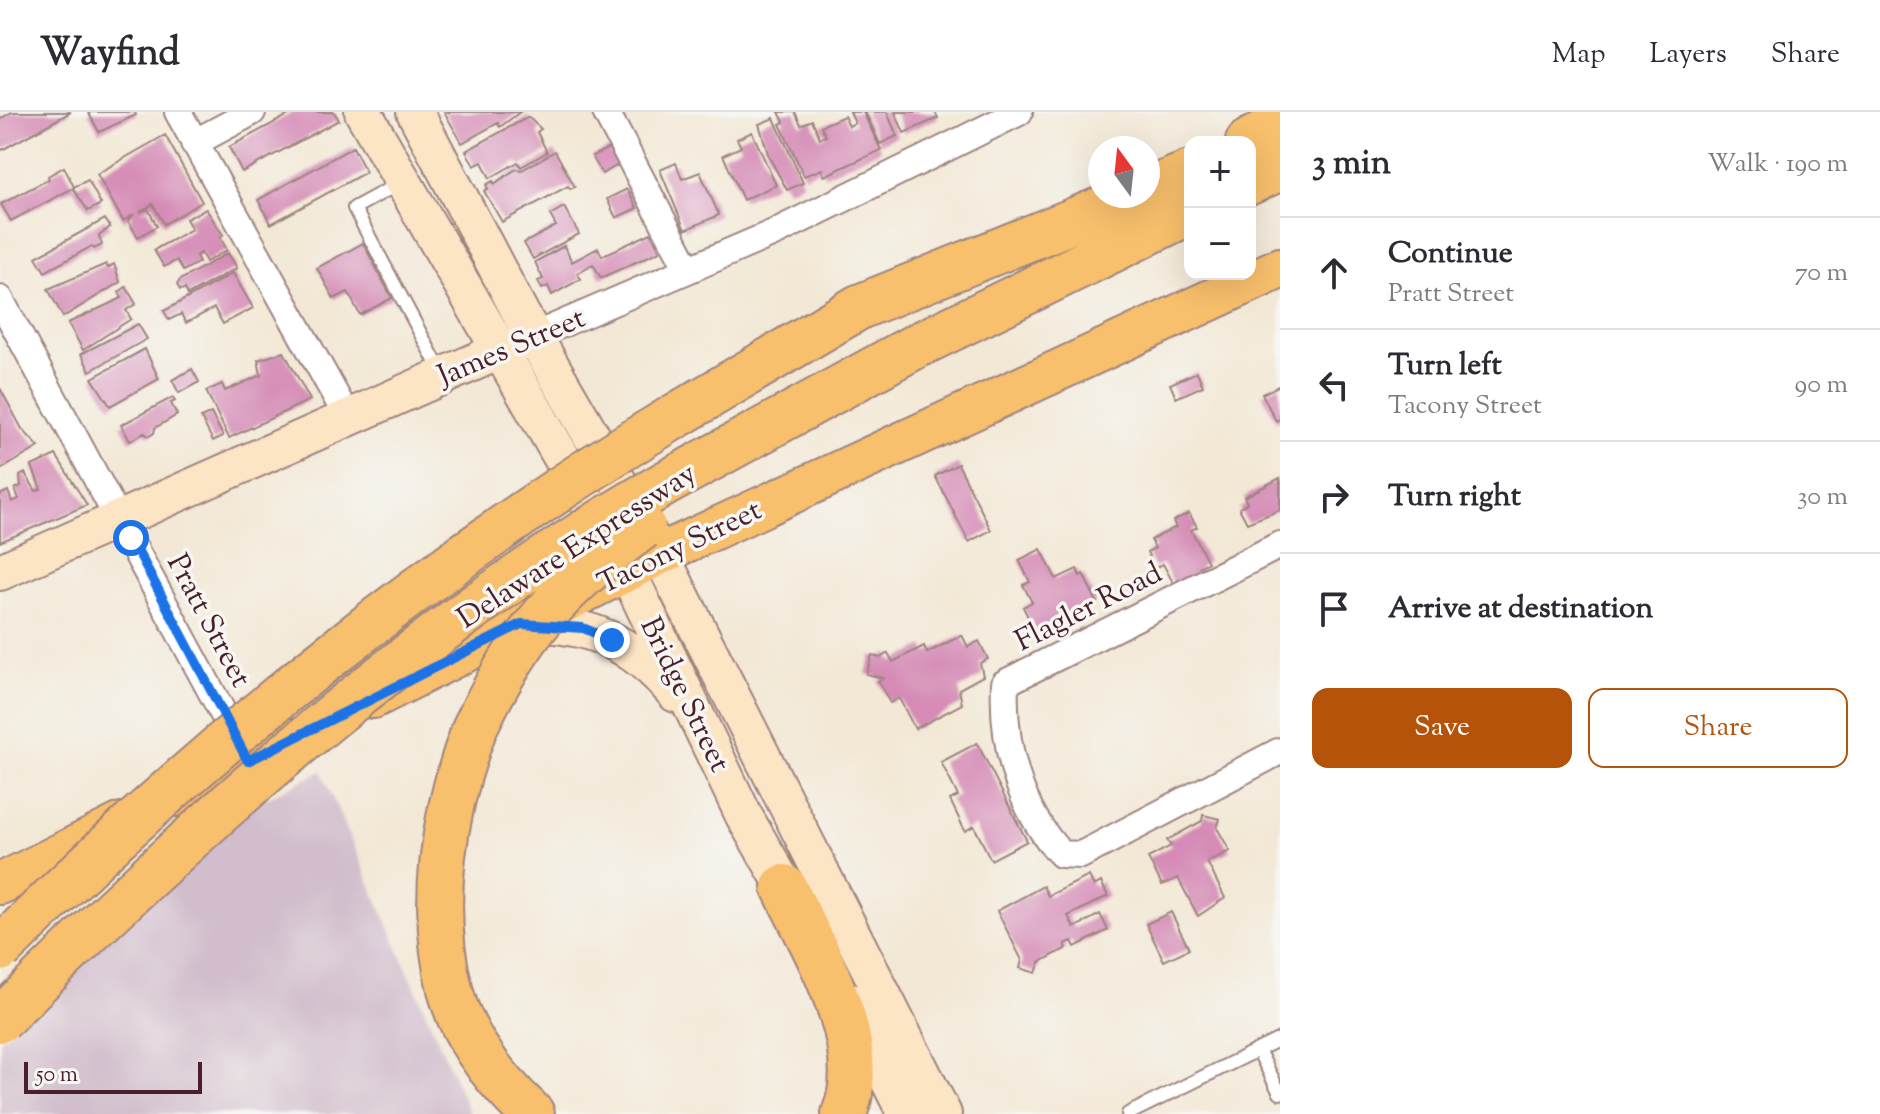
<!DOCTYPE html>
<meta charset="utf-8">
<style>
:root{--surface:#fff;--page:#f7f7f7;--text:#2b2b33;--muted:#7c7c81;--line:#e1e1e2;--accent:#b45309}
body{margin:0;font-family:"Sorts Mill Goudy",serif;background:var(--page);color:var(--text)}
.controls{position:absolute;right:24px;top:24px;display:grid;overflow:hidden;border-radius:16px;box-shadow:0 8px 32px #0002}
.controls button{width:72px;height:72px;display:grid;place-items:center;padding:0;border:0;border-bottom:2px solid var(--line);background:var(--surface);color:var(--text);font:40px sans-serif}
.compass{position:absolute;left:1088px;top:24px;width:72px;height:72px;border-radius:50%;background:var(--surface);box-shadow:0 8px 32px #0002;rotate:345deg}
.scale{position:absolute;left:24px;bottom:20px;width:178px;box-sizing:border-box;padding-left:8px;border:4px solid #4a1f2b;border-top:0;font-size:22px;line-height:28px;white-space:nowrap;color:#4a1f2b;-webkit-text-stroke:6px #f6f6f2;paint-order:stroke}
.stop{position:absolute;width:24px;height:24px;margin:-18px;border:6px solid #1a73e8;border-radius:50%;background:#fff}
.stop.end{background:#1a73e8;border-color:#fff;box-shadow:0 2px 8px #0008}
.list{margin:0;padding:0;list-style:none}
h2{display:flex;justify-content:space-between;align-items:center;height:104px;margin:0;padding:0 32px;font-size:34px}
h2 small{font-size:26px;font-weight:400;color:var(--muted)}
.list li{display:grid;grid-template-columns:52px 1fr auto;gap:24px;align-items:center;box-sizing:border-box;height:112px;padding:0 32px;border-top:2px solid var(--line)}
.list b{display:block;font-size:30px;white-space:nowrap}
.list p{margin:0;font-size:26px;white-space:nowrap;color:var(--muted)}
.list em{font-size:26px;font-style:normal;color:var(--muted)}
.actions{display:flex;gap:16px;padding:24px 32px}
.actions a{flex:1;padding:18px 0;border:2px solid var(--accent);border-radius:16px;text-align:center;font-size:28px;color:var(--accent)}
.actions .main{background:var(--accent);color:#fff}
.icon{flex:none;width:44px;height:44px;fill:none;stroke:currentColor;stroke-width:2;stroke-linecap:round;stroke-linejoin:round}
.map{position:relative;flex:none;width:1280px;height:1002px;overflow:hidden}
header{display:flex;align-items:center;gap:48px;box-sizing:border-box;height:112px;padding:0 40px;background:var(--surface);border-bottom:2px solid var(--line)}
header strong{font-size:38px}
nav{display:flex;gap:44px;margin-inline-start:auto;font-size:28px}
main{display:flex}
aside{flex:1;background:var(--surface)}
.map>svg:first-child{display:block}
.industrial{fill:#d1bdcc}
.building{fill:#d58bb6}
.lines{fill:none;stroke-linecap:round;stroke-linejoin:round}
.service-casing{stroke:#9e8480;stroke-width:16}
.minor-casing{stroke:#9e8480;stroke-width:30}
.secondary-casing{stroke:#9e8480;stroke-width:40}
.primary-casing{stroke:#9e8480;stroke-width:44}
.motorway-casing{stroke:#9e8480;stroke-width:48}
.service{stroke:#fff;stroke-width:12}
.minor{stroke:#fff;stroke-width:26}
.secondary{stroke:#fce5c4;stroke-width:36}
.primary{stroke:#f8bf6c;stroke-width:40}
.motorway{stroke:#f8bf6c;stroke-width:44}
.motorway-bridge-casing{stroke:#9e8480;stroke-width:48;stroke-linecap:butt}
.motorway-bridge{stroke:#f8bf6c;stroke-width:44}
.route{stroke:#1a73e8;stroke-width:10}
.labels{text-anchor:middle;stroke-width:7;stroke-linejoin:round;paint-order:stroke}
.street-label{font-size:30px;fill:#4a1f2b;stroke:#f6f6f2}
</style>
<header>
<strong>Wayfind</strong>
<nav><a>Map</a><a>Layers</a><a>Share</a></nav>
</header>
<main>
<div class="map">
<svg width="1280" height="1002" viewBox="0 0 1280 1002">
<rect width="100%" height="100%" fill="#f6f6f2"/>
<filter id="ink" filterUnits="userSpaceOnUse"><feTurbulence type="fractalNoise" baseFrequency=".0125" numOctaves="2"/><feDisplacementMap in="SourceGraphic" scale="16" xChannelSelector="R" yChannelSelector="G"/><feConvolveMatrix kernelMatrix="1 2 1 2 8 2 1 2 1" color-interpolation-filters="sRGB"/></filter>
<filter id="wash" filterUnits="userSpaceOnUse"><feTurbulence type="fractalNoise" baseFrequency=".006" numOctaves="4" result="noise"/><feDisplacementMap in="SourceGraphic" scale="32" xChannelSelector="R" yChannelSelector="G"/><feGaussianBlur stdDeviation="1.8" result="paint"/><feColorMatrix in="noise" values="0 0 0 0 0 0 0 0 0 0 0 0 0 0 0 0 0 1.4 0 .05"/><feComposite in="paint" operator="in"/></filter>
<g filter="url(#wash)">
<rect width="100%" height="100%" fill="#f3e8d6"/>
<path class="industrial" d="M321,659L470,1002H0V928L228,706Z"/>
<g id="blocks">
<path class="building" d="M12,0H71L0,39V7Z
M88,0H135L136,3L99,20Z
M294,0H334L339,8L242,60L229,35Z
M444,0H520L500,15L498,11L462,31Z
M779,0H795L801,13L812,8L820,26L826,24L821,14L844,4L849,14L855,11L850,0H863L881,38L824,64L822,57L804,64L780,12L784,10Z
M865,0H887L897,24L880,32Z
M895,0H935L938,6L904,21Z
M528,5L541,17L537,20L547,40L521,55L518,50L490,66L482,50L474,54L466,39Z
M774,6L803,71L787,78L769,45L759,12Z
M752,20L776,73L743,88L723,43L741,35L737,27Z
M165,23L202,90L164,112L153,92L140,100L148,97L157,114L138,125L128,109L134,102L123,109L97,62Z
M353,35L366,60L271,112L258,88Z
M609,36L618,53L602,62L592,44Z
M555,39L575,75L570,77L568,74L502,110L484,79L488,76L486,73L493,69L494,72L516,57L522,58Z
M676,51L682,67L700,60L719,103L685,118L660,58Z
M64,55L74,75L88,68L101,92L88,99L73,76L11,109L1,92L49,67L48,64Z
M627,77L637,96L616,106L607,87Z
M564,95L579,122L533,147L524,131L556,114L550,103Z
M206,97L223,123L220,125L227,138L206,150L201,141L196,144L199,150L183,159L177,148L164,155L154,138L192,117L186,107Z
M105,107L110,115L99,124L102,133L94,137L92,134L45,160L36,145Z
M651,121L660,139L601,166L593,152L577,161L581,167L552,183L548,174L542,177L538,169L543,167L535,150L564,134L572,150L598,136L602,144Z
M363,131L392,186L360,203L348,180L334,187L317,156Z
M228,141L237,156L188,183L185,177L180,178L177,173L180,168Z
M106,152L108,156L114,152L120,170L63,205L48,177Z
M233,161L253,196L223,212L214,196L186,211L181,202L169,208L164,199Z
M126,175L136,192L126,198L131,207L83,238L68,211L122,186L119,180Z
M138,212L147,227L90,259L81,242Z
M145,237L159,267L110,294L92,266Z
M284,240L310,288L229,326L206,279L222,272L225,279L261,263L258,248Z
M192,257L199,270L179,281L172,268Z
M1197,260L1203,274L1176,286L1170,272Z
M1280,273V307L1276,309L1262,282Z
M0,276L22,317L39,335L0,358Z
M173,285L175,289L171,291L177,303L155,316L154,321L149,324L144,321L130,329L121,313Z
M211,301L223,324L213,329L201,306Z
M56,343L87,393L0,430V383L8,379L12,390L19,387L15,377L21,374L20,364L25,361L36,379L41,377L32,354Z
M958,352L991,418L969,430L935,364Z
M1280,366V398L1247,411L1239,396L1247,391L1244,385Z
M1189,401L1197,415L1191,418L1208,450L1199,455L1202,459L1175,474L1163,452L1155,456L1147,440L1155,436L1151,428L1176,415L1173,409Z
M1041,437L1056,467L1077,457L1080,464L1083,462L1097,490L1081,497L1085,505L1053,521L1050,516L1037,523L1023,495L1032,490L1023,473L1030,470L1019,448Z
M962,523L968,535L979,529L988,547L980,551L983,564L959,577L962,592L915,617L899,586L890,591L878,569L883,566L866,562L872,543L880,546L888,541L893,550L924,534L927,541Z
M977,631L1027,729L991,748L974,714L965,719L950,688L958,684L941,650Z
M1203,703L1220,707L1217,716L1230,739L1207,750L1225,786L1198,804L1178,766L1162,773L1148,746L1171,734L1167,728L1202,709Z
M1089,764L1094,774L1101,770L1108,784L1068,804L1074,816L1100,802L1108,818L1075,835L1072,829L1065,832L1067,836L1040,850L1036,861L1020,856L1022,848L997,799L1043,774L1048,784Z
M1171,800L1189,837L1164,849L1146,812Z"/>
</g>
</g>
<g filter="url(#ink)">
<use href="#blocks" fill-opacity="0" stroke="#9e8480" stroke-width="2"/>
<g class="lines">
<defs>
<path id="service" d="M400,71L354,96L441,260
M1258,938L1280,981
M1128,1002L1280,927"/>
<path id="minor" d="M178,0L347,304
M606,0L688,157
M194,31L252,0
M0,187L239,631
M534,224L776,120L1019,0
M1280,433L1005,571C1002,633 1019,697 1061,742L1081,743L1280,639"/>
<path id="secondary" d="M363,0L627,459L744,704L799,799
M415,0L521,202L660,442L943,1002
M0,460L522,229
M521,512C589,510 632,530 676,582
M849,889L906,1002"/>
<path id="primary" d="M373,586L660,442L1280,156
M176,684L291,627
M0,772L122,711"/>
<path id="motorway" d="M1248,30L1280,12
M1250,70L1280,56
M1148,78L1190,61
M674,305L859,195L1134,84
M697,354L914,235L1190,100
M475,615C444,697 428,794 451,881C464,929 497,969 532,1002
M784,775C814,837 873,933 844,1002"/>
</defs>
<use href="#service" class="service-casing"/>
<use href="#minor" class="minor-casing"/>
<use href="#secondary" class="secondary-casing"/>
<use href="#primary" class="primary-casing"/>
<use href="#motorway" class="motorway-casing"/>
<use href="#service" class="service"/>
<use href="#minor" class="minor"/>
<use href="#secondary" class="secondary"/>
<use href="#primary" class="primary"/>
<use href="#motorway" class="motorway"/>
<defs>
<path id="motorway-bridge" d="M475,615C519,522 561,475 643,415
M0,837C201,638 430,451 674,305
M0,908C202,706 445,490 697,354"/>
</defs>
<use href="#motorway-bridge" class="motorway-bridge-casing"/>
<use href="#motorway-bridge" class="motorway-bridge"/>
</g>
</g>
<g class="lines" filter="url(#ink)">
<path class="route" d="M131,426L248,649L521,512L583,516L612,528"/>
</g>
<g class="labels">
<g class="street-label">
<text transform="translate(511 234) rotate(-23)" y="10">James Street</text>
<text transform="translate(576 433) rotate(-33)" y="10">Delaware Expressway</text>
<text transform="translate(679 434) rotate(-26)" y="10">Tacony Street</text>
<text transform="translate(1088 494) rotate(-27)" y="10">Flagler Road</text>
<text transform="translate(210 508) rotate(62)" y="10">Pratt Street</text>
<text transform="translate(686 582) rotate(64)" y="10">Bridge Street</text>
</g>
</g>
</svg>
<div class="controls">
<button>+</button>
<button>−</button>
</div>
<svg class="compass" viewBox="-18 -18 36 36"><path d="M0-13l5 13h-10z" fill="#e53935"/><path d="M0 13l5-13h-10z" fill="#7c7c81"/></svg>
<div class="scale">50 m</div>
<div class="stop" style="left:131px;top:426px"></div>
<div class="stop end" style="left:612px;top:528px"></div>
</div>
<aside>
<h2>3 min<small>Walk · 190 m</small></h2>
<ul class="list">
<li><svg class="icon" aria-label="ahead" viewBox="0 0 24 24"><path d="M12 20V5M6 11l6-6 6 6"/></svg><div><b>Continue</b><p>Pratt Street</p></div><em>70 m</em></li>
<li><svg class="icon" aria-label="left" viewBox="0 0 24 24"><path d="M17 20v-9H6M10 6l-5 5 5 5"/></svg><div><b>Turn left</b><p>Tacony Street</p></div><em>90 m</em></li>
<li><svg class="icon" aria-label="right" viewBox="0 0 24 24"><path d="M7 20v-9h11M14 6l5 5-5 5"/></svg><div><b>Turn right</b></div><em>30 m</em></li>
<li><svg class="icon" aria-label="arrive" viewBox="0 0 24 24"><path d="M6 21V4h12l-3 4 3 4H6"/></svg><div><b>Arrive at destination</b></div></li>
</ul>
<div class="actions"><a class="main">Save</a><a>Share</a></div>
</aside>
</main>
